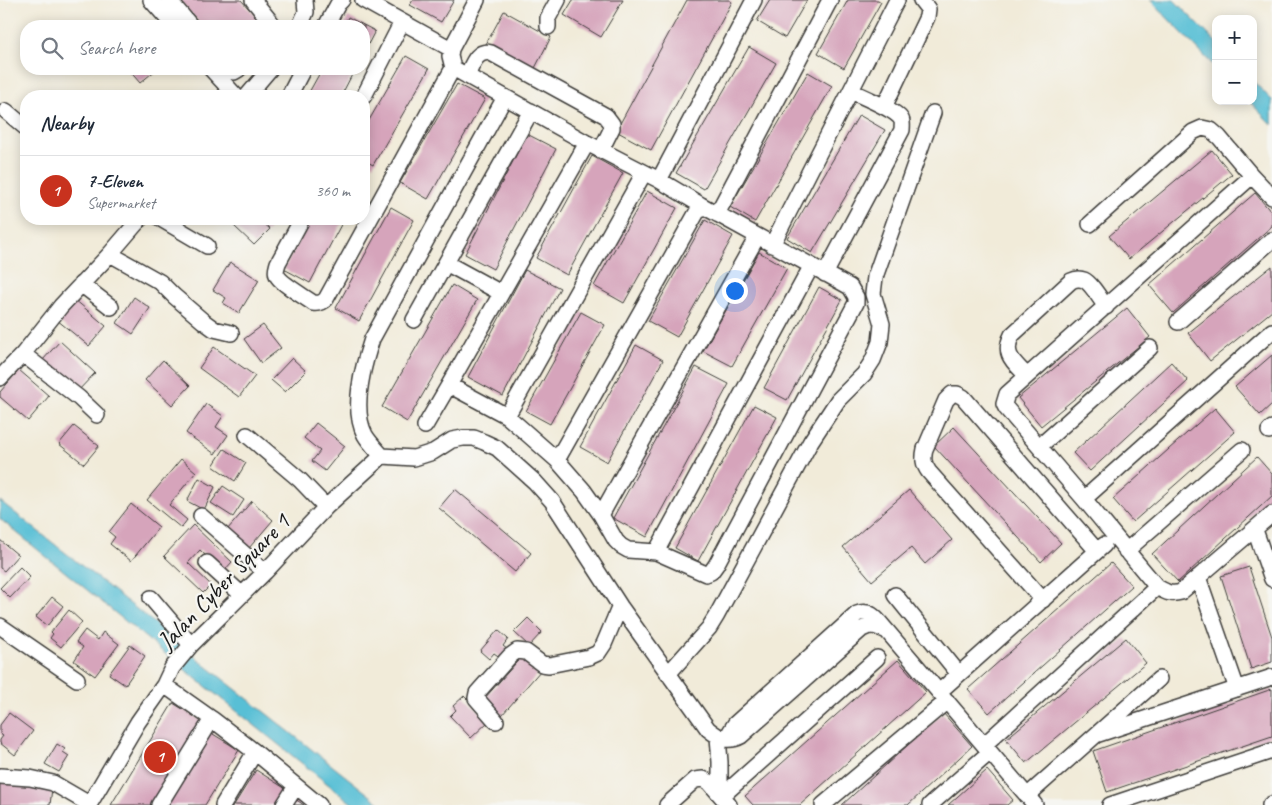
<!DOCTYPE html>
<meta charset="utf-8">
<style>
:root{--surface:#fff;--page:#f2f2f3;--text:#1f2937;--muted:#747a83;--line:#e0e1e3;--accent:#c8321e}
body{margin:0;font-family:Caveat,sans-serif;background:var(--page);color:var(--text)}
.controls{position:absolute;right:15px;top:15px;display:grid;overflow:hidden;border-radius:10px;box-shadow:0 2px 12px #0003}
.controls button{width:45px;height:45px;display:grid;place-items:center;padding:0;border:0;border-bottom:1px solid var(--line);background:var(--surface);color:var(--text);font:25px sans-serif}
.you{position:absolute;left:734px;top:290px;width:18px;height:18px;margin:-12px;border:4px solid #fff;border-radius:50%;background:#1a73e8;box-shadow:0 0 0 8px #1a73e833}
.badge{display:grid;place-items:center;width:32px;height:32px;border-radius:50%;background:var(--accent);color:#fff;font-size:16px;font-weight:700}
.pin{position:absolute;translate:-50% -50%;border:2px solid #fff;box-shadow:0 1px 5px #0006}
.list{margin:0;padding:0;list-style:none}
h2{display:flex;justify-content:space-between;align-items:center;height:65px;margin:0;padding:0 20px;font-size:21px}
h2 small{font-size:16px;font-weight:400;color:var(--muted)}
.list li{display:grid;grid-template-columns:32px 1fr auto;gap:15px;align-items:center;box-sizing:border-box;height:70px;padding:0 20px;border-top:1px solid var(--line)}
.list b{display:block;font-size:19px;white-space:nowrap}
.list p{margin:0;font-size:16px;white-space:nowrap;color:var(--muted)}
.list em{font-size:16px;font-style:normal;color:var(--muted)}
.icon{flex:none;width:28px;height:28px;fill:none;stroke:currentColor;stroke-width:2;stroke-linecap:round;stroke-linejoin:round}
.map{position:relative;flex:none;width:1272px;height:805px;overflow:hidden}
.search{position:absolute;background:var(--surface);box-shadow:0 2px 12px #0003;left:20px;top:20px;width:350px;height:55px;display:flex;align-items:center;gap:12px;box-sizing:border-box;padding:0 18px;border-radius:20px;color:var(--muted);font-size:19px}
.panel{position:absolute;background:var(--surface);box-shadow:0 2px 12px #0003;left:20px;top:90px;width:350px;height:135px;border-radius:20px}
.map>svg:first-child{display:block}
.water{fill:#58bfd5;stroke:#3a6e78}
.building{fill:#d6a4bb}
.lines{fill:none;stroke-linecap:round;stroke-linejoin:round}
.minor-casing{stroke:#3c3b38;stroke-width:18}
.minor{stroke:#fff;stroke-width:15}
.labels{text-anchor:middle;stroke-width:4.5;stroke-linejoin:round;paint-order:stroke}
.street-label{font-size:25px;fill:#1c1c1c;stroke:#f6f6f2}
</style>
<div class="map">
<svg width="1272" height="805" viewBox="0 0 1272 805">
<rect width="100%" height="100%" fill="#f6f6f2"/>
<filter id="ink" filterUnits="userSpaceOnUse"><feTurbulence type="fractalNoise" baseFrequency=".02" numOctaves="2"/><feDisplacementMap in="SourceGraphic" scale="10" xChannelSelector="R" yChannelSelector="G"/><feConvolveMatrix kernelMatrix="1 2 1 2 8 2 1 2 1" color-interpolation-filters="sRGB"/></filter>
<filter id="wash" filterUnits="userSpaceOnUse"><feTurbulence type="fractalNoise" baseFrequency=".0096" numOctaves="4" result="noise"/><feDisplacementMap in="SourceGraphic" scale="20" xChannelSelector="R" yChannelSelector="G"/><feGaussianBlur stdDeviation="1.12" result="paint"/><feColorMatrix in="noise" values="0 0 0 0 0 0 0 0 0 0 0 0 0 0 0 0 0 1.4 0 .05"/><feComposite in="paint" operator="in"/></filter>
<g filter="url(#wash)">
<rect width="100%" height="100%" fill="#f1ebd9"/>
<path class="water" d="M1150,0H1174L1216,42V68Z
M1253,81L1272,100V125L1249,101H1253Z
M0,501L182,645L200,661L382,805H354L189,673L0,519Z"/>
<g id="blocks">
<path class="building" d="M179,0H241L261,22L256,26H202Z
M413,0H454L441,22L410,5Z
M573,0H623L601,37L564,15Z
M687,0H729L732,2L651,150L616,131Z
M770,0H807L785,38L757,21Z
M848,0H878L881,2L844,68L818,53Z
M504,11L551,37L533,72L485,46Z
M348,17L375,31L364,52V26H344Z
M749,47L776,63L704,189L676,173Z
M406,56L429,69L373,165L364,160V129Z
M128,69H157L140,83Z
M322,69H355L341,96H307Z
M808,72L832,86L755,222L730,207Z
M457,84L485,99L428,199L400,183Z
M859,115L885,130L812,253L787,238Z
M527,134L556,149L493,269L465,254Z
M1212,150L1232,174L1129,259L1109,236Z
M592,156L623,173L567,275L536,258Z
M647,191L677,208L624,303L594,286Z
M1255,193L1272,213V226L1173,313L1149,285Z
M391,207L414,220L359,321L336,308Z
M241,219H259L270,229L254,245L234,226Z
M311,219H344L310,283L284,269Z
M705,220L733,236L677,337L648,321Z
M759,252L787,268L732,366L703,351Z
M230,262L259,280L239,313L223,303L226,298L213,290Z
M1272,266V311L1210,361L1188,333Z
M525,270L560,288L503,396L468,377Z
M452,285L477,300L407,422L382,407Z
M819,287L842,300L787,400L764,388Z
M134,297L150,308L133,334L117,323Z
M74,299L106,326L89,346L57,320Z
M1127,308L1150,337L1041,426L1018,398Z
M581,312L605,325L550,424L526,411Z
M263,325L281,348L261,363L244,339Z
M60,341L95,373L76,393L42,361Z
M636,345L663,360L607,462L580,447Z
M214,347L255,376L239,397L199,368Z
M1272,355V404L1260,415L1235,387Z
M292,358L306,371L285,392L271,380Z
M163,360L190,386L172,405L145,380Z
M1171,362L1188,381L1090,471L1073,453Z
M696,367L729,384L647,537L613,518Z
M19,370L49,396L28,421L0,397V392Z
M206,404L223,416L216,427L228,435L215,454L186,433Z
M754,405L777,417L698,561L675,548Z
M1215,408L1235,432L1133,522L1113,499Z
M316,423L345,446L325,471L312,461L320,451L304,438Z
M74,426L99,446L84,464L59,444Z
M954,427L1061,543L1041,562L934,446Z
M224,449L246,463L235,481L213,466Z
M1257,457L1272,474V496L1178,582L1152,554Z
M181,459L196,472L169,505L187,520L181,528L147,500Z
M199,478L215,487L204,510L187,501Z
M223,486L244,500L233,517L211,503Z
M455,489L531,553L515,572L439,508Z
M909,490L952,540L925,564L911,548L872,581L843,547Z
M252,501L273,520L249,548L227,530Z
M131,504L159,527L131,561L110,544L115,537L109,532Z
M193,525L232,562L223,572L200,550L188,563L211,585L203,593L164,556Z
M0,540L18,555L4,571L0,568Z
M1111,563L1132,586L989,713L968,689Z
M20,567L30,577L10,598L0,588Z
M1249,567L1272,637V662L1251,669L1221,576Z
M52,597L63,606L47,626L36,617Z
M69,610L82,622L61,647L50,638L53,634L51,632Z
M528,618L542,632L529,646L514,632Z
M85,630L98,640L103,632L119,644L95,676L74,661L83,647L76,642Z
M498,630L508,639L503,646L508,650L501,658L494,653L489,659L480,651Z
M1126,638L1146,663L1026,763L1006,739Z
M130,645L145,656L125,685L109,674Z
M523,655L541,670L502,715L484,699Z
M898,660L926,692L800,805H753L745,796Z
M1272,689V736L1107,792L1093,751Z
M464,696L489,721L471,738L450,716L456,710L453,706Z
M173,703L204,722L153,805H111Z
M9,713L33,731L15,755L0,743V740L3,736L0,734V725Z
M943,713L972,746L908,805H842Z
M208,731L239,750L205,805H163Z
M57,744L65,749L63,752L69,756L59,772L45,764Z
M256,770L286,789L276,805H234Z
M987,770L1013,800L1007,805H948Z
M0,782L52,788L50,805H0Z
M292,797L304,805H287Z"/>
</g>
</g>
<g filter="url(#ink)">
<use href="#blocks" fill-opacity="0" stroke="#3c3b38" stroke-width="1"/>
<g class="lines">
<defs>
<path id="minor" d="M151,0L174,26
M169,0L191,26
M253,0L274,26
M363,0L451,49
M477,0L451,49L450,56L453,68L587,143L659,180L701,205L850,287L856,297V303L716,565L711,572L706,574L656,552L628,550L621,546L616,541L601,515L584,491L557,460L507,416L449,385L587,143
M300,26L306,12L305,0
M326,26L338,4L342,0
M548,27V18L558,0
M211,69L236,96
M227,69L234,72L239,69
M467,76C472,66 476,49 491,53L606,116L612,124V128L601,150
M247,96L270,69
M289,96L303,69
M364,96L402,22
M884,107L927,17L928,9L921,0
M6,111L26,128
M1252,176L1007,394L1004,404L1006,408L1084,499L1157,587C1166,592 1170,595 1181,592L1272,514
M659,180L754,0
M717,214L830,0
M161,219L207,246
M302,219L278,263C277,267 275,271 277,275C280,283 305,297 313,303C319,304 322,303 326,299L453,68
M1090,224L1193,132L1202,128L1211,130L1219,137L1252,176L1272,197
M772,245L897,0
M110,254L160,282L174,296L203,321L214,329L231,333
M446,263L501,293
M825,274L902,130C902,127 903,122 901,119C896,110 861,96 851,91
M81,284L111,307
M414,320L531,111
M1178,322L1272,240
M23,354L79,398L97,415
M1027,376C1014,362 1002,355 1012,335L1071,281C1075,279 1079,278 1084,280C1091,283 1101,300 1106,307
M0,378L23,354L61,306L110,254L140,219
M507,416L644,173
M425,426L449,385
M1269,431L1272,428
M247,435L300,480L326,507
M1040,446L1150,348
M382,456L414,458L433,452L452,440L463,438H474L484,442L497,448L535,482L552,501L620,606L708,729C719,738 728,743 741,736L862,629C873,624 876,626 887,631
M382,456C376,449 369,442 365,435C351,408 363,366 372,339L505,97
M557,460L701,205
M1084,499L1272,331
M601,515L757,237
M201,516L265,572
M1255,530L1272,579
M1126,551L1242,450
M656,552L811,267
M207,563L241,594
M1198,577L1237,689
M895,595L959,674
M151,598L191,645
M1043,600L929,472C923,464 923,458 925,449L946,400L952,394H957L963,397L1097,551
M0,626L77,679
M668,674L709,628L717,615L811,441L838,400L864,374L873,360L880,342L882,324L873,294L875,277L933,113
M164,685L212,719L255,752L319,805
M939,692L1104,545
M496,721L476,698L477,693L510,656L517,651L526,652L542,664L549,665L589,657L598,653L604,644L620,606
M1096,735L1272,677
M718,737L720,762V793
M730,739V732L735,724L857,614C871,608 878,621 887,631L1035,805
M984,745L1157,587
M0,776L30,778L53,783L89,804
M722,796L877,658
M1027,796L1159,679
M89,805L138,722L164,685L172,668L191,645L265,572L326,507L382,456
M159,805L212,719
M223,805L255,752
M284,805L296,786
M667,805L695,780L703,779L709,782L729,805
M823,805L947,701
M930,805L990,752
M1110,805L1272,751
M1270,805L1272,804"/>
</defs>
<use href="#minor" class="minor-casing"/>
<use href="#minor" class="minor"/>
</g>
</g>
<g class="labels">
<g class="street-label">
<text transform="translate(223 581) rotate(-46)" y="9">Jalan Cyber Square 1</text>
</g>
</g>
</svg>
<div class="controls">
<button>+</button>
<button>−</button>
</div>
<div class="you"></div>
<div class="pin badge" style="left:160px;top:757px">1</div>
<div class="search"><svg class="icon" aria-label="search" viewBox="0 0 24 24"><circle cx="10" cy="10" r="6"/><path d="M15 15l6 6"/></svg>Search here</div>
<section class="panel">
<h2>Nearby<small></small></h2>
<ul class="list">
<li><span class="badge">1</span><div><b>7-Eleven</b><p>Supermarket</p></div><em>360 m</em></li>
</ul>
</section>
</div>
